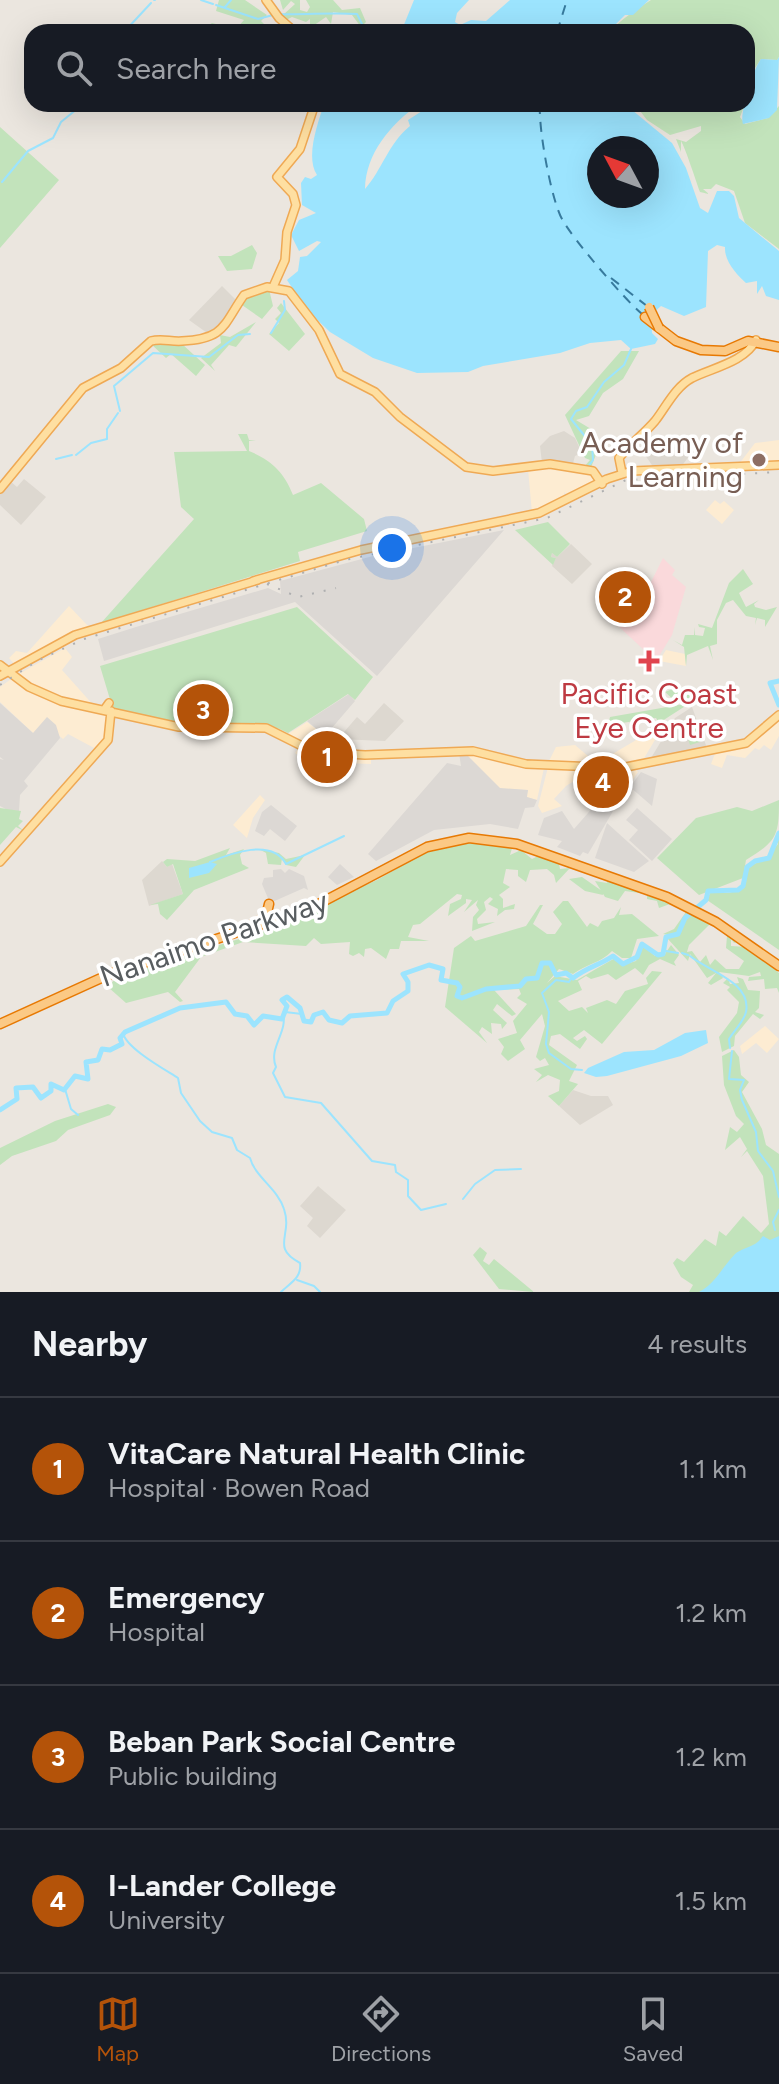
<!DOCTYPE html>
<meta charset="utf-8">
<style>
:root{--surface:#171b24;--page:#20242c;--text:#f1f3f6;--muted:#9ea1a6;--line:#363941;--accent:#b45309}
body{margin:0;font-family:Figtree,sans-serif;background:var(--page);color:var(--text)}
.compass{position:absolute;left:587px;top:136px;width:72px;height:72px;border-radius:50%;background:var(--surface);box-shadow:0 8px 32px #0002;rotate:311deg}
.you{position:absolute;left:392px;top:548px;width:28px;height:28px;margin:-20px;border:6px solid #fff;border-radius:50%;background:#1a73e8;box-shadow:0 0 0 12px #1a73e833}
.badge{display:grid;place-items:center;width:52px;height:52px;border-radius:50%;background:var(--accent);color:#fff;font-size:26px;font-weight:700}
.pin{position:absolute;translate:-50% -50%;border:4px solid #fff;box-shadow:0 2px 8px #0006}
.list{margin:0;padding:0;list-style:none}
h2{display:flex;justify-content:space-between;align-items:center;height:104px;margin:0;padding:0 32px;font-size:34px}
h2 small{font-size:26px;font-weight:400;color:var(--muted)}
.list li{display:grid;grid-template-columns:52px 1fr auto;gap:24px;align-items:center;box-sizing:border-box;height:144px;padding:0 32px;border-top:2px solid var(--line)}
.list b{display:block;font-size:30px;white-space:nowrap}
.list p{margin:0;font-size:26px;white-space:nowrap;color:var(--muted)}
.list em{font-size:26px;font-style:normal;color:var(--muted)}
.icon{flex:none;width:44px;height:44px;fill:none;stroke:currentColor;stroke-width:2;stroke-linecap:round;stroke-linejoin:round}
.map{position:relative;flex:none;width:779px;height:1292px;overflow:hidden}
.search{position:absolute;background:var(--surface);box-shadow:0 8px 32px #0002;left:24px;right:24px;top:24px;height:88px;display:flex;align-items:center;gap:20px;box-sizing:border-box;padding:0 28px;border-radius:24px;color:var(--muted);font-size:30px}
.sheet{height:680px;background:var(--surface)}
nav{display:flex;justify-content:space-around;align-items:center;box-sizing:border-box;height:112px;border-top:2px solid var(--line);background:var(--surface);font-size:22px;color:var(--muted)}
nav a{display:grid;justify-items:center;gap:4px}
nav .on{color:var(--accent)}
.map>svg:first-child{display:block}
.commercial{fill:#fdecd2}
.industrial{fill:#dcd8d4}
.education{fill:#ddd8d0}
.medical{fill:#fad9db}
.green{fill:#c2e3bb}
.water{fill:#9ce4fe;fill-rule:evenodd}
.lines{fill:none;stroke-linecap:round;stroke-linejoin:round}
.stream{stroke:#9ce4fe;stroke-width:2}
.river{stroke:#9ce4fe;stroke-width:5}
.ferry{stroke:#377a9d;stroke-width:2;stroke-dasharray:10 8;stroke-linecap:butt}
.major-casing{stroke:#efa954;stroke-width:10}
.highway-casing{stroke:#e77903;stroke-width:11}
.major{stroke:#fedfa1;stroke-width:7}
.highway{stroke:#fbc985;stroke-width:8}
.rail{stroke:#aeafb0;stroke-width:2;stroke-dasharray:2 10;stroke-linecap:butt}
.highway-bridge-casing{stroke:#e77903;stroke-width:11;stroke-linecap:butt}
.highway-bridge{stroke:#fbc985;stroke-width:8}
.education-dot{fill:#8d6e63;stroke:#fff;stroke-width:3}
.health-dot{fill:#e0444e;stroke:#fff;stroke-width:3}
.labels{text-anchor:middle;stroke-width:7;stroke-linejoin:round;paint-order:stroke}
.education-label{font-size:30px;fill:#785e54;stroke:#fff;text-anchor:end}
.health-label{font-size:30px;fill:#be3a42;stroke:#fff}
.street-label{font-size:30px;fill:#585d60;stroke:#fff}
</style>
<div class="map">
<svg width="779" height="1292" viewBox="0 0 779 1292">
<rect width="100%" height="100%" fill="#ebe6df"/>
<path class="commercial" d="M779,440V463L739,464L755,443Z
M547,467L592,474L597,482L568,496L564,492L565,498L532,513L528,469Z
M715,500L720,504L724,501L734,510L722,524L706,510Z
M69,606L89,627L15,665L9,658L16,651L27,653Z
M65,648L72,657L62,670L95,707L35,687L17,675Z
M666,650L685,654L686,666L659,661Z
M14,677L108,715L107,737L96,749L68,734L63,739L56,733H33L0,702V687Z
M779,720V736L771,750L764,745L759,750L755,748L745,758L727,755L722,768L711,764L716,751L748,746Z
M307,722L324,735L312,748L288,734Z
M665,723L643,760L619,765L604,763V759Z
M575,745L595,762L549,761L556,747Z
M299,747L307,757L312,752L371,755V764L316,762L306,774L299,768L304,760L295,753Z
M465,753L544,768L537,800L526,797L528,790L499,789Z
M548,767L596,769L597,777L585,785L577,779L566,786L554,799L562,806L542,813L538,806Z
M635,767L638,772L623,794L611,787L603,796L598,769Z
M260,795L265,800L253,818L247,838L233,825Z
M765,1026L779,1039L767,1053L756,1043L742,1054L740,1046Z"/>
<path class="industrial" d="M504,530L377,676L295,602L104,661L98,639L136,627L268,588L281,594L280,581L373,556Z
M349,694L355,701L325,736L307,721Z
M0,703L33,733L47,717L56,725L60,738L24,781L28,786L20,795L19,811H10L0,806V759L4,760L0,757Z
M459,753H465L500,788L528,790L527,797L537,800L534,807L525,808L518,829L490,824L434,830L376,861L368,854L447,763L461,766Z
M641,772L657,779L652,806L630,787Z
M610,787L623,794L588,854L583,852L580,856L557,847L562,841L538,835L544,818L562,811L574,829L595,805L588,797L601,788L603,796Z
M271,805L297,826L285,841L270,829L264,836L255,831L262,812Z
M637,808L672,839L652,861L629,840L638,830L626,820Z
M607,823L649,861L634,872L595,858Z
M340,864L354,877L337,885L328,877Z
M281,869L285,873L289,869L304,876L308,890L304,888L270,903L262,884L264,878L273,877V870Z"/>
<path class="education" d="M222,286L239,303L225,325L210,335L189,320Z
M564,431L575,438L582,453L575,456L572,467L542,463L540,446L550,436Z
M701,440L681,467L654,468L645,455Z
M24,479L46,497L21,525L0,505V490L9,480L17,487Z
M571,544L592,564L572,584L552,566L556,558L551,557L552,553L557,557Z
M384,703L404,721L385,741L338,739L357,717L365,724Z
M692,707L707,748L651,758L675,718Z
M162,861L167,867L172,864L183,894L149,906L142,880Z
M573,1090L591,1096H608L613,1105L580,1125L559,1106Z
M318,1186L346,1210L320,1238L307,1226L313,1218L300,1206Z"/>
<path class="medical" d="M663,558L675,570L672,575L686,587L672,635L656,661L604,613L616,599L623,583L647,590Z"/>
<path class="green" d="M219,0H245L267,15L261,21L266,26L263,32H199L212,23L236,29L244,20L216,11Z
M280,0H300V10L307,12L310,7L306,0H333L342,10L360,8L366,22L361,27L352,15L333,12L331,24L326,17L310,28V19L306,22L292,17L286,20L276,11L283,15L295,4L291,1L283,10Z
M651,0H779V57L777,60L761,59L755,68L747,102V32H609C622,19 635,10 651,0Z
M611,104H745L740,117L745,124L768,118L779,106V249L745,223L734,191L716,184L711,189H703L709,194L700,192C696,181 685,147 681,141V152L676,139L686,142L701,131V126L670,135L647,120L637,107Z
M0,127L59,180L0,248Z
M252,245L257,253L252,269L227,271L218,256H231Z
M269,289L273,306L262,319L242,305L247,296Z
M281,303L305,334L289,351L269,334L279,323L275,319L281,313L277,308Z
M256,322L236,347L229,345L211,365L215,371L201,358L221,343L220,335L230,337Z
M154,343L182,344L205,365L196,376L171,354L166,358L151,344Z
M621,351H639L623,379L603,393L589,416L576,420L591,429L599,447L590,470L583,468L590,460L585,458L565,415Z
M238,434H247L249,440H256L249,441V451C271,460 284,472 293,495L321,483L364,519L367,531L298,552L300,561L101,623L194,519L181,507L174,452L247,451Z
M548,522L570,544L557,557L552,553L551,557L556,558L553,565L515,530Z
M743,569L753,584L739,593L746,607L759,600L754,604L755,607L766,610L777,607L765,627V620L757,618L755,625L756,618L746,616L733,600L726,603L717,620V644L710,646L713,660L708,646L687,655L686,666L684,647L673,640L682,645L685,635H694L695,627V635L703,636L705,628L699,627L698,624L712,628L729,583Z
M297,607L373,677L355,700L348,694L288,733C263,718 234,728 207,727C175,725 144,716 114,709L112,706L100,666Z
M680,686L695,699L676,702L665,692Z
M690,703L659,723L656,718L608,725L610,717Z
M694,720L700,742L690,745L683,722Z
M779,800C779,836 777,841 746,860L743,878L699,895L657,858L696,818L737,807L752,811Z
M0,808L21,811L19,819L23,821L18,826L24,831L16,827L0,845Z
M779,834V950L707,900L711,891C738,898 743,887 749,866L764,860L778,844L775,838Z
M471,840L513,845L510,855L521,850L532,859L538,856L559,864L560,869L570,868L556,883L554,875L547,869L530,870L526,882L518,876V870L506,869L503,883L510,887L499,895L503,899V908L515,904L514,909L505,910L497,916L498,909L488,904L493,899L490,897L484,902L486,910L477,919L478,924L495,922L472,931L473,917L479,910L476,905L478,900L464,912L472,900L466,899V903L448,916L450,904L461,899L462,895L457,894L420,924L413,925L408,937L429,941H401L399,949H390L386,959L371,948L365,949L364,957L359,953L353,956L349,954L350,942L321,944L314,938L306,946L243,942L201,957L175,992L183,1001L180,1002L168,992L126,1003L108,987L116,978L142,968L279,927L284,921L377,880L431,849Z
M230,848L226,855L244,849L240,855L242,864L249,868L194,890L167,920L160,914L158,904L150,905L183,894L173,864L167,867L163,862L167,859L195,861Z
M259,849L279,853L286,859L305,855L296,867L286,865L282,858L281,865L268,864L266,853Z
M582,877L602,891L603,895L585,891L569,879Z
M608,878L689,912L677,933L672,936H676L692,910L710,924L689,945L687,952L692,951L700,962L706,955L710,965L715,959L726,969H739L744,961L726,948L727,936L723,931L739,941L734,943L731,939V946L747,947L779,973V993L777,988L765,989L764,979L748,981L749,977L761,976L760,972L749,976L719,972L723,978L711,985L708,983L716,973L707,978L690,954L688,961L667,938L670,935L663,934L674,929L686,912L670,904L659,908L657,901L647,899V894L625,891L618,901L605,897L595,881L607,883Z
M563,901H568L587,927L590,923L598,927L602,921L614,918L621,907L619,915L632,914L659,936L637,939L631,958H622L612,951C601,963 586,964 573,974L559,969L547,983L555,976L577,980L615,958L623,965L636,961L643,946L655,956L665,954L671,945L679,955L674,962L676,966L660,959L649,965L643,975L635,968L616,980L608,974L591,979L586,976L578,981L582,990L558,1001L569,1011L582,1007L588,1013L586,1008L607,1000L616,1004L625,991L648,984L646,978L652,971L662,972L602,1044L584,1030L573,1038L577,1041L585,1036L587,1039L580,1049L560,1034L551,1036L549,1045L577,1065L569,1081L578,1084L559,1106L548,1096L559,1091L560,1080L548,1075L536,1082L542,1075L534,1069L549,1065L545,1058L540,1061L536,1057L545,1026L542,1014L520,1040L525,1049L508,1061L501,1054L504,1047L498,1039L517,1033L513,1021L527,1004L517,998L521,994L519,989L494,990L516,1014L512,1016L497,1004L493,1010L507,1023L502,1029L501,1024L491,1023L492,1034L482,1027L479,1032L487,1043L445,1007L454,948L471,936L475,941L526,926L540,905H543L533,924L547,934H555L562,924L553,912Z
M737,977L743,979L748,990L760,991L759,1008L755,1012L764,1015L760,1019L753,1014L735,1036L734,1046L722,1052L719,1037L737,1013L739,1002L727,990L730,987L723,983L728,978L730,984L739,983Z
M734,1050L739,1057L741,1075L749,1082L742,1092L762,1129L766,1145L779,1154V1292H689L693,1285L681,1277L673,1263L677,1258L684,1262L705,1239L716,1246L719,1231L726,1236L743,1216L761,1233L769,1224L763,1176L747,1151L741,1157L747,1149L740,1137L725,1150L730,1127L737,1132L744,1124L736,1116L724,1085L722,1056Z
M108,1104L116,1107L110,1115L68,1130L56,1141L12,1156L0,1165V1148L55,1121Z
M480,1247L487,1253L483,1261L489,1265L494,1259L534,1292L499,1289L473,1255Z"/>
<path class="water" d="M414,0H469L457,13L455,22L460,25L471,20L486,21L510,0H649L633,15H625L608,32H401Z
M779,57L777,110L769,118L743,124C739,115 753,69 761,59L777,60Z
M324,104H419C390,125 366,153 365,189C382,170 388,144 410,126L408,120L433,104H607L632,110L672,143L686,168L700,208L708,213L717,191H729L734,196L739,218L779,251V300L766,296L762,286L757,294V281L746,283C737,275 724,261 725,247L717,245L708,251L706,307L684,316L661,306L651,315L652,333L658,339L655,344L631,349L621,340L590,343L560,353L483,366L468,372L417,373L373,358L330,332L307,310L287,280L298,271L300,257L307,256L321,242L317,241L299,251L291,235L299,220L316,213L302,205L301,183L305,177L311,179L317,175C305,157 318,123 324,104ZM599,148H647V196H599Z
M210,862L217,864L209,873L189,878V868Z
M706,1030L708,1043L681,1056L607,1076L596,1077L584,1073L588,1068L624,1052L654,1050L685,1033Z
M763,1236L770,1240L779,1236V1292H699C715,1284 723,1266 735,1254C745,1246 755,1248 763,1236Z"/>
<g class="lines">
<path class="stream" d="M154,0H155
M201,0L213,4
M216,5L258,19L273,15
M225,7L231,0
M278,14C306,15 332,12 357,14L362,24
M364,29L366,32
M124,32L151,3
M2,182L28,151L53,138L61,122L83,104
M271,333L285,310L284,301
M120,411L114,386L153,353L209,357L238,335L250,334
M76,455L91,443L107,439V429L118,413
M56,459L72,455
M588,467L593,460L592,445L571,419L576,411L587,407L604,382L624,365L631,349
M210,862C232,853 272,838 286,864L344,836
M666,951L678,953
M682,953L688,955
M690,956C708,971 752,982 746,1012C744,1021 734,1031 729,1039L730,1048
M572,977L569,982L556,980L542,993L549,1012L546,1044L549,1053L571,1069L582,1070
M285,1012L302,1014
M283,1014C288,1032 268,1048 276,1067L273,1073L285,1097L321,1103L372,1161L395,1165L396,1172L408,1180V1196L421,1210L446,1204
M123,1033C126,1048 164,1069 178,1078L181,1093L200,1121L212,1132L232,1138L237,1150L250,1158C255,1177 278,1189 284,1209C293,1236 270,1247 300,1263C302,1278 290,1283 281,1292
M732,1051L729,1079L744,1080L740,1090L742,1100L756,1132L758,1151L773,1171L779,1197
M65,1089L71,1109L78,1115
M463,1199L475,1184L495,1170L521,1169
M775,1230L773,1222L779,1210
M297,1280L314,1286L320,1292"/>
<path class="river" d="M779,681L770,683L779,705
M0,1110L17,1099L16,1088L33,1087L41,1098L51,1091V1084L64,1090L75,1076L88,1079L86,1062L98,1060L102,1049L110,1050L122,1044L120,1038L125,1032L180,1008L226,1002L235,1014L247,1016L254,1025L263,1016L282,1019L287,1006L282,1000L287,997L300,1008L304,1021L311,1022L314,1015L323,1012L329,1020L342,1023L350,1016L387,1013L393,1001L408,991V982L403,974L429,965L443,969L441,980L457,983L460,987L457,996L462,998L486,989L520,986L526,979L537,978L542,963H550L556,975L566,973L573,978C589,966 598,966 613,956L623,964L637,957L642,944L658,955L663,954L666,937L678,934L685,918L706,900L708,891L738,890L743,886L747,867L755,861L769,858L779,833"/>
<path class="ferry" d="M557,32L567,0
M540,104C538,127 551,199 562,219C572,238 625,300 642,314
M611,278L647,306"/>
<defs>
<path id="major" d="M266,0L279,18L295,32
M273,287L285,260L287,232L296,205L293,194L277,177L300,149L315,104
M622,473L619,458C630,444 644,434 655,421C666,407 675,387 692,378C712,368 745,362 756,340
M0,489L83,388L121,368L151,341C162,338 171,342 182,341C225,339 223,325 244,295L267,287L289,291L319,330L340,374L375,392L400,417L466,467L493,471L550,464L593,471L602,484
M253,581L361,550L539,513L607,479L632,471L779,465
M0,665L29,687L61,701L179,727L266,728L314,752L365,755L473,751L526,764L621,768L746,743L779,715
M0,676L75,635L258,580
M104,710L109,703
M0,862L108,740L111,711"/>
<path id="highway" d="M645,317L676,341L701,350L725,351L748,341L779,347
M251,925L266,917L269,904
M0,1024L110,974L311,908L427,847L469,838L517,844L667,897L716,922L779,966"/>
</defs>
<use href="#major" class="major-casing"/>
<use href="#highway" class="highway-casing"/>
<use href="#major" class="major"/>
<use href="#highway" class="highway"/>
<path class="rail" d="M267,584L298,597L336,588
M0,685L37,661L84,639L345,560L547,518L626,480L779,472"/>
<defs>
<path id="highway-bridge" d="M649,307L659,328"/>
</defs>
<use href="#highway-bridge" class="highway-bridge-casing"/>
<use href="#highway-bridge" class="highway-bridge"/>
</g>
<circle class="education-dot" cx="759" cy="460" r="8"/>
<path class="health-dot" d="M645 649h8v8h8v8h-8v8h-8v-8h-8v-8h8z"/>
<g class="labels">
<g class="education-label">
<text x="743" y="453">Academy of<tspan x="743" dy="34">Learning</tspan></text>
</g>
<g class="health-label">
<text x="649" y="704">Pacific Coast<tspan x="649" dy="34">Eye Centre</tspan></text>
</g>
<g class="street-label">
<text transform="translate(214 939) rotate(-19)" y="10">Nanaimo Parkway</text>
</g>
</g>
</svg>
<svg class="compass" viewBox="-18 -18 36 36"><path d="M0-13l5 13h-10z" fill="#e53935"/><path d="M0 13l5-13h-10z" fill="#9ea1a6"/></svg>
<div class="you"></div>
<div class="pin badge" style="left:327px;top:757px">1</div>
<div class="pin badge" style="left:625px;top:597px">2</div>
<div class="pin badge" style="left:203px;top:710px">3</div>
<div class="pin badge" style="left:603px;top:782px">4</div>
<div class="search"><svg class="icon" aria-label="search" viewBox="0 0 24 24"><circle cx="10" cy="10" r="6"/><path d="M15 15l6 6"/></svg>Search here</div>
</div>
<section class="sheet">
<h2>Nearby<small>4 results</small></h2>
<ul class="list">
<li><span class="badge">1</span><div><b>VitaCare Natural Health Clinic</b><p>Hospital · Bowen Road</p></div><em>1.1 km</em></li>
<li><span class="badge">2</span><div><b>Emergency</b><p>Hospital</p></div><em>1.2 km</em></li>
<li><span class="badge">3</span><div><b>Beban Park Social Centre</b><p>Public building</p></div><em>1.2 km</em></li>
<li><span class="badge">4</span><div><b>I-Lander College</b><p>University</p></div><em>1.5 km</em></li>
</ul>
</section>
<nav>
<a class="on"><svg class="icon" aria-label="map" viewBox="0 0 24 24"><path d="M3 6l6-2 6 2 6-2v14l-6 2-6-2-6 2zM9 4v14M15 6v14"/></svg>Map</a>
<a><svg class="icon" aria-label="directions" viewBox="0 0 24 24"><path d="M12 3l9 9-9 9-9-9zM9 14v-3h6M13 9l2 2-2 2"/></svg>Directions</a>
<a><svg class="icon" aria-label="saved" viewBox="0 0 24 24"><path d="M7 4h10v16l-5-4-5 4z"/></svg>Saved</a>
</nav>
